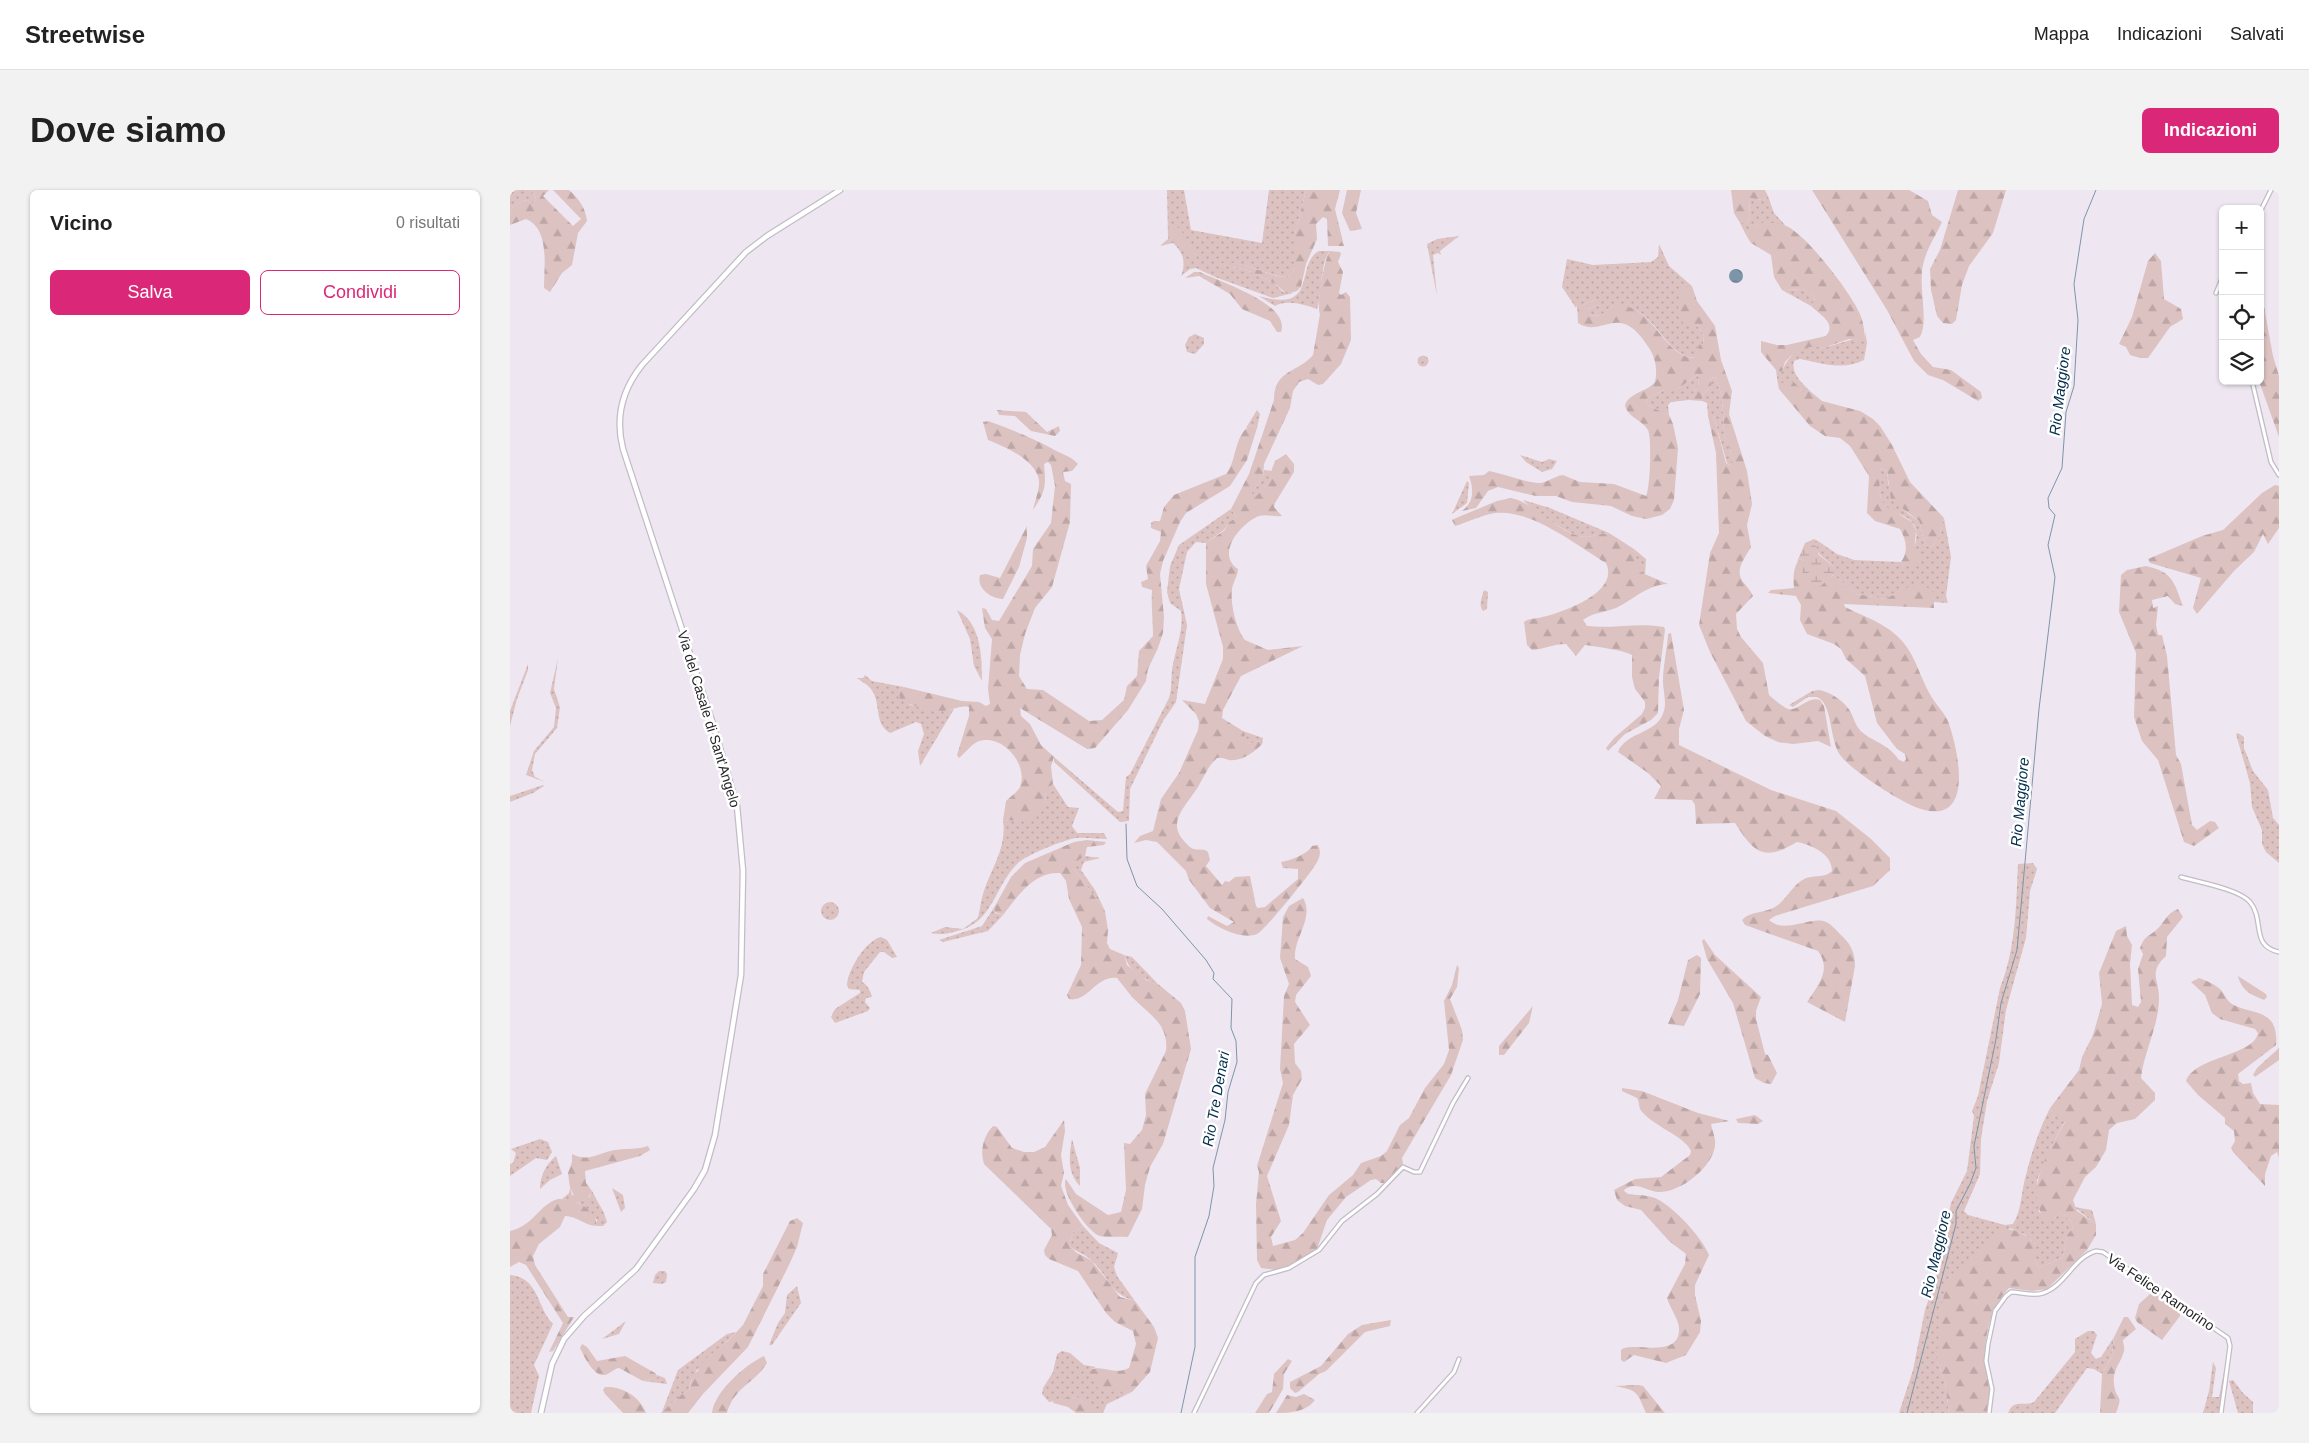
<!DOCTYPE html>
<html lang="it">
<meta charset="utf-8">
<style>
:root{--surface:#fff;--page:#f2f2f2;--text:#222;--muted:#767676;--line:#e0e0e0;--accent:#db2777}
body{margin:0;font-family:Arial,sans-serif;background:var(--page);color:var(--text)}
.controls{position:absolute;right:15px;top:15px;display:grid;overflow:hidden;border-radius:8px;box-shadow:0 1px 4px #0004}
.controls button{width:45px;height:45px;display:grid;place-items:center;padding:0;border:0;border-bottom:1px solid var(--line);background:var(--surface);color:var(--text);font:25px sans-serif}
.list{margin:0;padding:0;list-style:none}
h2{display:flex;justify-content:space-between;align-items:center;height:65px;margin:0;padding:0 20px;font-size:21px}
h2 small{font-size:16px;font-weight:400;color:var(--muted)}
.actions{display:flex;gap:10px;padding:15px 20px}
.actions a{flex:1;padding:11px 0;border:1px solid var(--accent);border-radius:8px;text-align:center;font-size:18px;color:var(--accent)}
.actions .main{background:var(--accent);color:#fff}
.icon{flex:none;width:28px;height:28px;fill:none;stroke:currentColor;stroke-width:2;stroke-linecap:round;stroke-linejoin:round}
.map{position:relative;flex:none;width:1769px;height:1223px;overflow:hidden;border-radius:8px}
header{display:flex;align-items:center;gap:30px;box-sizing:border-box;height:70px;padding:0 25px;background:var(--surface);border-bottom:1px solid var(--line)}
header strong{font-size:24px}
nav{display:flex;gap:28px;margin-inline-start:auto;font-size:18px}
.intro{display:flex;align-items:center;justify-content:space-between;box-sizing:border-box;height:120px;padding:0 30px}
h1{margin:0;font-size:35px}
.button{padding:12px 22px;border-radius:8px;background:var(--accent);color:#fff;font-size:18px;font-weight:700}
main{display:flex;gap:30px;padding:0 30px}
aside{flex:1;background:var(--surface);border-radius:8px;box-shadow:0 1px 4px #0004}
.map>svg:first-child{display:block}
.grass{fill:url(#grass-dots);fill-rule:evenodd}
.forest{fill:url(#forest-firs)}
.wetland{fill:url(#wetland-marsh)}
.water{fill:url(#water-waves)}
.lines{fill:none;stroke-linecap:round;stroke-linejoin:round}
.stream{stroke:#7d95a9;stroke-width:1}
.minor-casing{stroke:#c2bcc6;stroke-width:5.5}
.secondary-casing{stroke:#c2bcc6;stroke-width:7}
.minor{stroke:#fff;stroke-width:3}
.secondary{stroke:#fff;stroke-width:4.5}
.labels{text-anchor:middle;stroke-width:5;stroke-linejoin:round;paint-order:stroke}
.street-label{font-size:14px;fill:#262428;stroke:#fff}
.water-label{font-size:15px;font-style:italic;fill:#002d4a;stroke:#fff}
</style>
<header>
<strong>Streetwise</strong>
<nav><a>Mappa</a><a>Indicazioni</a><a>Salvati</a></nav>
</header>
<div class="intro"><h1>Dove siamo</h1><a class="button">Indicazioni</a></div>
<main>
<aside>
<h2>Vicino<small>0 risultati</small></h2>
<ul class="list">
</ul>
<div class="actions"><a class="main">Salva</a><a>Condividi</a></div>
</aside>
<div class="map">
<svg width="1769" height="1223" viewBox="0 0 1769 1223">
<defs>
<pattern id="grass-dots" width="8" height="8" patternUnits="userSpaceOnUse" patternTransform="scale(1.25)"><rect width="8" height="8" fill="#dcc2c1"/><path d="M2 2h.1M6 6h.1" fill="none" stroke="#bda7a6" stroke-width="1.8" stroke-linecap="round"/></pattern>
<pattern id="forest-firs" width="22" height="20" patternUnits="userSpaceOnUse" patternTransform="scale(1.25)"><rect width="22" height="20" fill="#dcc2c1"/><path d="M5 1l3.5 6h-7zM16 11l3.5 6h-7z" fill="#bda7a6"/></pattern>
<pattern id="wetland-marsh" width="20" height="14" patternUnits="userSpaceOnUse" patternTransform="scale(1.25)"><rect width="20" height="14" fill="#dcc2c1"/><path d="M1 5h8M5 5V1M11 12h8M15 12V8" fill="none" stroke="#bda7a6"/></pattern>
<pattern id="water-waves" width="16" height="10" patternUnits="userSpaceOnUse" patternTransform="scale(1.25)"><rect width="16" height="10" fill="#7d95a9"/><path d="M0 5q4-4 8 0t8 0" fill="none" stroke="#66798a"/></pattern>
</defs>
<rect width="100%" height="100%" fill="#eee7f2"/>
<path class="grass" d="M5,0H21L26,8L23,13L14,10L0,19V4Z
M657,0H674L681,40L752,53L759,0H796L785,44V78L778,87C755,86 732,69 709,74L737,80L764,93L773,102L783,103L763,108L705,87L686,78L680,79L671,86C676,73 674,63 663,53L650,56L658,49ZM666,36L687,66L663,44Z
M1258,6L1264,23L1275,35C1259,33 1246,31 1236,45L1230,33H1236L1240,27L1239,8L1253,10Z
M949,46L930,61L931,65L928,63L923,65L927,106L917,54L927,49Z
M1149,54L1159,76L1182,96H1176L1186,134L1194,145L1193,154L1188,157L1185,168C1156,167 1147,124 1118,117C1114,116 1108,116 1103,116L1092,125L1078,126V119L1089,115L1086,109L1073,115H1067L1066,118L1052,97L1057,69L1083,75L1141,72L1148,67Z
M809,61H820C810,72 812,105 807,119C795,115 777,109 765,116L749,106C810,124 784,74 809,61Z
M1293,99L1303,104L1305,110L1301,116L1272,100Z
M1355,141L1357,153L1354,170C1334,181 1311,173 1290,169L1284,171C1281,184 1292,193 1301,202H1292C1284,192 1280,191 1268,195L1266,180L1272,182C1276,169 1286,159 1300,157C1305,156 1311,158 1316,157C1330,154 1338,149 1354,148Z
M685,144L694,148V154L685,164L677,162L675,155L679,147Z
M907.5 171a5.5 5.5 0 1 1 11 0a5.5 5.5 0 1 1-11 0Z
M1187,185L1189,187L1188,196L1179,210L1161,212L1158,215L1159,225L1137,215L1136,209L1154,200H1166Z
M1205,187L1212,206L1214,243L1224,271L1220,276L1217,273L1205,231L1203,226H1198L1197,213L1192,211L1193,205L1202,194L1200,188Z
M747,220L750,224L747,238L741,235L736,238Z
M1010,265L1032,272L1039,269L1047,271L1042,279L1032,282L1016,272Z
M1371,278L1377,281C1378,307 1387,317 1409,331L1415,355L1422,357L1430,344L1434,328L1441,367L1436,406L1438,413L1424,412V403L1384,404L1375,409L1347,404L1323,385V376C1316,368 1307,366 1305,354L1308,351L1327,364L1344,370L1391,372L1394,376C1401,365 1413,346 1402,332C1396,325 1382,323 1375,316C1368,308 1369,292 1369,281Z
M754,280L762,281L755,298L745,308L742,307L741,304L753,286Z
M957,291L959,293L957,313L942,324Z
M1013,310L1040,318L1099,343C1089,343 1080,349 1069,346C1058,344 1021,319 1013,310Z
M721,319L727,327L719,332L715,339L696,353L686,352L677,362L669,399L677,435L666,512L653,531L620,599L619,631L610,632L544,572V567L608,622L613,621L616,587L620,584L659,508C662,499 661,490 662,480C665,460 674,441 671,421L660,413L657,402L660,376L669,355Z
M1124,359L1136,369L1135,386L1129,382Z
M974,400L978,402L977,419L973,421C968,415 972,407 974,400Z
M447,420C471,433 472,466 472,491L464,476L460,449Z
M48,468L44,499L50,517L47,538L25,564L22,580L25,587L35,592L16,585L24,561L44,537L46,518L40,503Z
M18,474V480L7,509L0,536V521Z
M355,485L362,491L394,497L389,501L400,515L432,521L444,519L410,576L408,561L414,544L411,534L406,532L380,543C363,533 372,513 361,499C358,495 351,491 347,488H353Z
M1309,500L1307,507H1298L1283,517L1279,515L1302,501Z
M733,541L753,548L752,554L748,551L739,554L732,550L735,544Z
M1728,543L1734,547V558L1743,581L1758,600L1763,628L1769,635V673L1756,662L1752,654V640L1742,617L1740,593L1726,544Z
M543,594L558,617L569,618L562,636L567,643H594L597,649C587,649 575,647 566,648C554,650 519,664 509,672C484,695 484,733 447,741C437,744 431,745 421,743L435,737L453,739L468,728C470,719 471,709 474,701C482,677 497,657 493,630L509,631L535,613L536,599Z
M33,595L34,596L23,603L0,612V606Z
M575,666L590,668L574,672L571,680L585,700L595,721L564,679V673Z
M1523,673L1527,679L1520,701L1516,748L1496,820L1489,873L1477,911L1471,949L1470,984L1454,1021L1458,1025L1495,1035L1503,1034C1512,1020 1511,1001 1516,985C1522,961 1529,940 1540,918L1544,928L1555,931L1541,957L1527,990L1529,1022L1543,1029L1551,1022L1561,1031L1563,1038L1557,1045L1553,1067L1529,1078L1525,1069V1054L1514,1044L1500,1038L1439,1087L1427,1172L1435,1191L1439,1223H1389L1403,1180L1415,1120L1427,1084L1441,1013L1457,981L1464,926L1462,921L1468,906L1490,798C1506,758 1506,716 1508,674Z
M311 721a9 9 0 1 1 18 0a9 9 0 1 1-18 0Z
M485,716V723L493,725L478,741L433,752L429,750L472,736Z
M371,747L377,750L387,767L382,768L374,762H370L354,782L352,792C357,794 361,802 362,807L356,808L355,812L360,818L358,821L325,833L321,827L325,819L350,803V800L339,799L337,795C338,780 355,751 371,747Z
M614,765L622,767L648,794C633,790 619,781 614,765Z
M30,949L38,952L42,962L37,970L26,968L0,986V974L3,973L6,963L1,959Z
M562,949L570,978V996C557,983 559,966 562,949Z
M46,966L52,984L40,990L30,999C30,986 36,974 46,966Z
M60,998L62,1005L79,1008L82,1001L94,1023L97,1032L93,1036H87V1030L69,1013L52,1009L59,1003Z
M102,998L113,1005L115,1018L111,1022Z
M1564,1017L1582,1020L1586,1034Z
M573,1036L589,1053L608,1063L604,1077L607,1086L625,1111C598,1103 600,1088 582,1071C576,1064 566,1062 559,1056L563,1042Z
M149,1081H155L157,1084L156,1092L152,1094L143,1093L145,1085Z
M0,1085C29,1087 27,1118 43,1134L24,1175L29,1186L21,1223H0Z
M287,1096L291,1113L262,1155H259L268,1133L275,1123L277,1105Z
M116,1131L109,1144L92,1149Z
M1578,1141H1584L1587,1145L1581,1163L1586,1169L1591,1167L1604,1147L1602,1166L1592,1184L1584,1179L1577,1178L1545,1223H1498C1504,1208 1513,1217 1524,1212L1565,1162V1149Z
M226,1142C211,1161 182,1173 179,1200L171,1205L152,1222L168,1180L217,1144Z
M552,1161L560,1163L574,1175L586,1177L579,1180L615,1204L622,1202L597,1214L593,1223L566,1207L539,1212L532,1204L533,1198L543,1182L547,1164Z
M1703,1172L1706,1178L1702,1207H1709L1715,1177L1709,1223H1693L1699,1201Z
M147,1185L155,1188L157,1194L133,1191L148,1187Z
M1723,1190L1733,1203L1743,1212V1223H1728L1719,1191Z"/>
<path class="forest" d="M21,0H39L33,6L63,36L71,29L43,0H59C69,9 75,17 77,31L68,43L62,75L52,83L40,102L34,98C34,76 40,39 16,29L0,35V19L14,10L23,13L26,8Z
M796,0H830L825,19L834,56H818L817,29L813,27L806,34L807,49L796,74L791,97L787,101L777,104L764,93L737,80L708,74C732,68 755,87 778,87L785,78V44Z
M837,0H851L846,23L852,39L840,41L832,23Z
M1221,0H1255L1258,6L1253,10L1239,8L1240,27L1236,33H1230L1224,23Z
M1302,0H1399L1418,11L1422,25L1432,32C1426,45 1416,60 1413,75C1408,97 1419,131 1410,147L1403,150L1411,164L1423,177L1441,180L1471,202L1472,208L1468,211L1433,190L1418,185L1404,171L1377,120Z
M1448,0H1496L1483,43L1459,76L1452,95L1446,130L1442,134L1433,133L1427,126L1421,100L1420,79L1430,60Z
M1254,32C1260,33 1268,33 1274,35C1294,41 1340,102 1349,122C1353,130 1355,140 1354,148L1347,151L1339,149L1316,157H1299L1281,166L1275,172L1272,182L1266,180L1251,162V151L1267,155H1277L1316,146C1327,133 1310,125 1301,116L1305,110L1303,104L1293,99L1272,100L1264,87L1261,65L1241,53L1236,45L1240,39Z
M660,33C673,38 680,54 687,66L686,70L659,41Z
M820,61L830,62L831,64L828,72L833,82L829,103L831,105L836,102L840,107L841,150L831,174L813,194L808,195L798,189L789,192L783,201L780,218L754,274L753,286L741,304L745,307L755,298L765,271L776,264L784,274V282L765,313L764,317L772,326C765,327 757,324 749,326C731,333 705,364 728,379C728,386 723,392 722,399C720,413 726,439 735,450L758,460L793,456L731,486L713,520L712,528L733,541L735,544L733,550L739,554L748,551L752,554C745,562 731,572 719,570C714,569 713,567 707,568C698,576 694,587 688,597C674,619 653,634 680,657C686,662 692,657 698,662L700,670L696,676L712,695L715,691L719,692L725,687L740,686L746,716L748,718L755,717L788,689V679L773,678L771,672C779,671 798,664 802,656L808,655C810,660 811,664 808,670C804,680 755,740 747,744C733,750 709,739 697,729L698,726L717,736L724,732L700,718L679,690L676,681L647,652L636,650L624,653L630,646L643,641L651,609L669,583L688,540L689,532L686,524L672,510L695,514L713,469V457L696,394V353L715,340L719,332L727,327L721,319L739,284L764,210C764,179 788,183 803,165L810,124C806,117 814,68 820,61Z
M1645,63L1651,71L1654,109L1671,119L1673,129L1660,137L1638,168H1630L1620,165L1616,157L1609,154L1622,127L1638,71Z
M684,82H690C710,92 781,114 771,142H767L760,131L732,119L720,104L689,86L675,88Z
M1176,96H1182L1187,111L1205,136L1211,170L1222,201L1219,224L1237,281L1242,314L1237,335L1241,357C1235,368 1224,380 1233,392C1237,397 1241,401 1243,406L1226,424L1227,439L1231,447L1253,473L1259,505C1264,509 1270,515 1276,518C1287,524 1297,505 1310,510L1314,516L1321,557L1308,551L1283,554L1268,552L1255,546L1236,531L1200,462L1189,435L1200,363L1209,343L1206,263L1198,226H1203L1205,231L1216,273L1220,276L1224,271L1214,243L1212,206L1205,187L1200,188L1202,194L1193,205L1192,211L1179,210L1188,196L1189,187L1187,185L1166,200H1154L1136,209L1137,215L1159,225L1163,234L1168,258L1164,310L1160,319L1152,325L1136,329L1122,326L1101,316L1062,312L1046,306H1026L988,297L978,301L966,318L952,321C964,312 964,300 959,286L974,285L979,281C991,283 1020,294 1030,293C1038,292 1045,286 1053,285L1070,292L1104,294L1136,306C1140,300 1142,248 1138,240C1132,230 1117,227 1115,215C1120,202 1137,202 1145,192C1148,178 1145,166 1137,155C1108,111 1092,149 1068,133L1067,114L1073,115L1086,109L1090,111L1089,115L1078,119V126L1092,125L1103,116C1143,110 1151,166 1184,168L1189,155L1193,154L1194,145L1187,135H1175L1167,125L1171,99Z
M1750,110L1753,111L1763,166L1769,186V247L1749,191Z
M1277,191L1285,193L1292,202H1301L1312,211L1350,221L1363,229L1370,236L1382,255L1400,292L1434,328L1430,344L1422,357L1415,355L1409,331L1381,310L1377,281L1371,278L1369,281L1370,306L1375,316L1402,332L1406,341L1404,361L1411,368L1410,373L1394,376L1391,372C1399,362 1396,349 1390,339L1365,331L1357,323L1359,286L1340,256L1330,248L1315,246L1300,236L1269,199L1268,195Z
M487,220L516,222L537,242L549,236L550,241L545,246L521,241L505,226L489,225Z
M478,231C500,239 521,247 541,258C550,264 560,265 568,274L562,281L553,282L555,291L561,294L560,332L542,397L525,418L515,444L510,465L509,486L517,499L533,500L579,531L592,530L614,510L617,496L627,486L629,461L643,446C643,431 641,416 642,400L632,397L631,392L638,389L636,376L650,351L651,342L641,338V333L644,331H650L654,317L664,305L716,284C727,271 724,244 741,235L747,238L737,270L720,296L676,323L670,332L653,371L650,384L654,427L653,443L648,458L638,479L636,491L618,520L585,558L577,559L510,518L511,526L520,534L531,555L544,567L541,576L543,594L536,600L535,613L525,628L509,631L493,630L496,611C500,607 507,603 510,597C519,574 491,542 467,552C461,555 455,563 449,568L447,565L459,526V517C449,515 441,521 432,521C420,520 400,516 390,510L389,501L394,497L452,511L469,512L476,516L480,514L478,499L482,449L475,438L472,418L476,419L482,430L489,431L522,376L523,359L541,333L545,296L541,275L538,272L534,274C536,296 536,301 523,320C525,311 530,298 529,290C525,269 495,257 478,250L473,232Z
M1765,295L1769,296V338L1758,354L1753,344L1744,362L1724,381L1687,424L1683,418L1691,388L1640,373L1638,369L1692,346L1713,340L1752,303Z
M1001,308C1025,313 1045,340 1069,346C1079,349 1089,343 1099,343L1124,359L1130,382L1158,394C1136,395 1125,409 1106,418C1094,423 1083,422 1073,430L1077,436C1103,439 1128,432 1154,437L1155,440L1149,487L1148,523L1141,530L1115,544L1098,561L1096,558L1104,548L1132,524L1135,518V512L1125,499L1122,487V465C1117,461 1084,456 1075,455L1066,466L1056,454C1042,454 1035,459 1022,460L1017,455L1014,432C1019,428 1026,429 1032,427C1054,422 1110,402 1096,373C1066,355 1022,319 985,323C972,325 958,332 945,336L942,330L946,328L987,311Z
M517,336V348L509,377L493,409C481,409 466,398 470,385L476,384L490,388Z
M1290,369L1294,371L1310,396L1323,385L1347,404L1375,409L1402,395L1415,396L1424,403V418L1334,414L1335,417C1355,427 1378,434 1393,452C1406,467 1410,488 1421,506C1426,515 1436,524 1439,534C1449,563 1465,638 1408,618C1389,611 1342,581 1330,565C1319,549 1323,514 1307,507L1306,503L1309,500C1320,502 1331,509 1338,518C1343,524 1344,533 1349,539C1359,551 1377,552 1389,570L1394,572L1396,569L1395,564L1387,559L1367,533L1355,486L1336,469L1331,459L1324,454L1297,444L1290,430L1291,415L1286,406L1258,403L1261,400L1284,398C1283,389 1283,376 1290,369Z
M1636,376C1663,382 1664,392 1673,416L1665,414L1658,406L1642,410L1643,418L1648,416L1646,435L1648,445H1652L1657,466L1666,565L1671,574L1682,635L1687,640L1700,631L1705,632L1709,638L1684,656L1674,652L1648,570L1632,551L1624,527L1626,463L1609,422L1611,385L1617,380Z
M1161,443L1174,520L1169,539V555L1261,600L1326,621L1361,649L1380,668V680L1363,696L1265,726L1259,730C1275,745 1301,725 1316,732C1321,734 1327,741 1331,745C1341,754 1345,763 1345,776L1335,832L1297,812C1308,795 1322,780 1308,761L1235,735L1232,730C1240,721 1255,723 1265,717C1277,710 1282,694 1296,688C1305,685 1315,688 1322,681C1322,663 1301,655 1287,652C1254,672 1244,663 1225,633L1186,634L1185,615L1182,610L1144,609L1151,596L1138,583L1108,562C1115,543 1143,544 1152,526C1158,515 1153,502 1153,491C1153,476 1157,460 1158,444Z
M577,650L596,652L594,655L577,657L575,666L564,673V679L595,721L598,740L597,753L600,759L614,765L617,775L636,790L648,794L671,813L675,821L681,859L653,954L640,977L635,995L632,1019L618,1047C609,1046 598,1048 590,1046C578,1043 549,1000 556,989L566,1004L598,1025L611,1022L616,1000L614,953L620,954L632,940L636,925L635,904L656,861C659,833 638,824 622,807C617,801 612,794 607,788C586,785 578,813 559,809L557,805L571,775L572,737L559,709L556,691L550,683C524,681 507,707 493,725L485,722V716L501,687L515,673L564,652Z
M793,708C805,728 783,748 785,769L798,777L801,786L786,805L785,812L800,835L784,854L785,873L791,881L792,889L783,905L779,935L757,986L771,1031L761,1047L763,1056L785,1050L793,1043L819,1005L843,985L851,973L871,966L877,961L890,935L899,928L915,898L934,874L939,860L934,811L942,795L947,775L949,778L947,797L940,809L952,840L953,850L941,885L892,968L893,974L875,993H871L866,989L861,990L836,1007L817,1030L807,1059L781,1075L765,1080L751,1078L747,1070L746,1014L749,982L747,976L773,893L770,879L774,806L779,794L770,768L773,727L779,716Z
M1668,719L1673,727L1657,747L1656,766C1638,783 1649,789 1649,808C1649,836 1634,861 1631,888L1645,903V910L1625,929L1607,933L1599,940L1596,960L1586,977L1575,987L1563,1010L1567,1021L1586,1034V1045L1577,1060L1537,1099L1522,1101L1499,1098C1482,1115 1474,1145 1475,1170C1475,1180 1479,1190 1480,1200C1480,1207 1478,1216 1477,1223H1439L1435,1191L1427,1172L1429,1124L1439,1087L1489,1040C1505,1037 1514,1043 1525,1054V1069L1529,1078L1553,1067L1557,1045L1563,1038L1561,1031L1551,1022L1543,1029L1535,1030C1513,1000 1540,959 1555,932L1544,928L1540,918L1569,880L1572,867L1583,845L1592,814L1589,783L1606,741L1616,736L1617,746L1622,755L1620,774L1622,815L1628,817L1631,812L1628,779L1633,764L1630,758C1635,746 1636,748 1645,741C1655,733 1656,723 1668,719Z
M1194,749L1205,765L1251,807L1246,821V829L1255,864L1258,865L1267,883L1261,894L1254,893L1245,888L1223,813L1197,769L1192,751Z
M1187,765L1191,768L1190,804L1174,836L1158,834L1168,810L1178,770Z
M1728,786L1756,804L1757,807L1754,810C1741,805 1731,800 1728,786Z
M1689,788C1697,791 1703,793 1710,799C1714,803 1717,811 1722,814C1740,825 1769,817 1766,855L1728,884L1729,891L1733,894L1741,893L1743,903L1750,914L1769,915V968L1767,962L1761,966L1755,984V996L1723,962L1721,958L1725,951L1724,941L1715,934V928L1688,905L1676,891C1685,866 1744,866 1748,843L1745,839L1710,829L1702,823L1695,805L1681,792Z
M1023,816L1019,833L994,865H989V856Z
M1769,858V870L1745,887L1743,885L1747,878Z
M1112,898L1132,901L1188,923L1219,931L1201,934C1202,941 1206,947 1205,956C1202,978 1170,1003 1148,1002C1136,1001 1127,991 1115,999L1114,1001L1118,1004C1127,1005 1137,1005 1145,1008C1163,1016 1192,1047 1199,1065L1185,1095V1105L1191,1131L1190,1142L1176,1165L1156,1173L1124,1165L1114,1172L1111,1170V1160C1120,1150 1167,1170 1169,1141C1170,1130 1160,1119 1157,1108L1175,1074L1176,1064L1159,1051L1131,1020L1115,1016L1107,1010L1104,1000L1125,989L1151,987L1180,965L1181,961C1175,946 1140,935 1130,919C1129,916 1129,911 1127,908L1112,901Z
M1245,925L1253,931L1248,934L1228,933L1226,929Z
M554,930L555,941L551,965L554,983L551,996L558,1015L573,1036L563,1042L559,1056L567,1063L581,1070L610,1107L625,1111L644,1137L648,1148L640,1182L622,1202L615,1204L588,1198L580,1187L579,1180C594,1174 603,1186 619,1178L626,1154L623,1141L605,1132L596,1123L568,1081L539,1069L535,1065L534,1060L542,1045L541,1039L474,974C470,960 473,947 483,936L487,937L502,958L514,962H524L535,957Z
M138,956L140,960L130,966L75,981L76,993L82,1001L76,1012L66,1009L60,998L58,983L62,972V964C79,973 90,962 105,960C117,958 126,960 138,956Z
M48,1009C63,1008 87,1019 87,1036C75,1036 67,1026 55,1026L50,1037L29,1054L23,1066L25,1075L58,1127H64L43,1161L39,1162L53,1133L16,1075L9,1072L0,1077V1041C25,1035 28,1015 48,1009Z
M287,1028L293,1033L287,1057L279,1075L238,1157L193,1204L178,1223H151L171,1205L179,1200L183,1184L188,1181L189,1174L218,1151L233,1135L253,1096V1084L280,1031Z
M1640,1104H1645L1670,1122V1126L1652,1150L1627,1132L1625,1128L1629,1114Z
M1614,1127H1618L1626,1139L1613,1150C1613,1154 1615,1157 1614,1161C1611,1173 1602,1180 1604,1194C1606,1212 1614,1202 1606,1223H1590L1592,1184L1602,1166L1604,1147Z
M881,1130L880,1136L855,1142L816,1181L809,1184L788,1202L785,1203L780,1198V1192L811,1176L838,1144L852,1135Z
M72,1154L77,1157L87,1171L115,1166L145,1183L148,1187L133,1191L109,1178C103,1179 99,1185 94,1185C83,1186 74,1166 70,1158Z
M254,1166L257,1173C245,1193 224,1197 217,1223H202C204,1202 236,1174 254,1166Z
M778,1169L782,1171L774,1184L773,1199L759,1223H745L757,1204L762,1202L764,1184Z
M1129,1195L1133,1196L1155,1223H1136C1127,1202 1128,1200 1104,1196Z
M95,1197C113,1196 130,1207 136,1223H113L95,1204L93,1200Z
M794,1204L805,1210C796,1222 780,1223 766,1223L777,1205L786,1207Z
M566,1207L590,1220L592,1223H566L558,1217L543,1213L544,1210Z"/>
<path class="wetland" d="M1304,349L1308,351L1305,354L1309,365L1323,376V385C1315,392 1308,401 1296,397L1292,388L1294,371L1290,369L1287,372L1295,353Z"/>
<path class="water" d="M1219 86a7 7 0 1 1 14 0a7 7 0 1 1-14 0Z"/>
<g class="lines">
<path class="stream" d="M616,634L617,669L627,696L652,719L696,770L704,783L703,789L722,809L721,838L726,851L727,872L718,902L715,930L703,978L704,996L699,1026L685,1067V1157L671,1223
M1397,1223L1446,1034V1021L1460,994L1466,978L1464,956L1486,849L1491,813L1507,760L1529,519L1545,387L1538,355L1545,325L1539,318L1538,308L1552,278L1556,222L1564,196L1568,130L1564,94L1574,29L1586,0"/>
<defs>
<path id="minor" d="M1750,22L1761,0
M1706,103L1713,86
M1742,191L1761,272L1769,285
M1671,687C1688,692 1729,699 1740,712C1755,730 1740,756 1769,762
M684,1223L746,1093L754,1085L779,1078L809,1060L832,1031L867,1004L893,977L904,982H910L943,913L958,888
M907,1223L944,1182L949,1169
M1479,1223L1482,1199L1476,1171L1478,1154L1485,1121L1496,1106L1501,1102C1512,1102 1523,1107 1533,1103C1554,1097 1564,1067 1586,1061L1593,1062L1718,1148L1720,1156L1711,1223"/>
<path id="secondary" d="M31,1223L42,1174L54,1149L74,1126L126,1079L184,999L195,980L205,945L231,785L233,681L227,616L203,534L113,259C105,228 112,200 132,175L236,62L257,46L330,0"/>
</defs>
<use href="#minor" class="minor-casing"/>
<use href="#secondary" class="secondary-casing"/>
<use href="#minor" class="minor"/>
<use href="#secondary" class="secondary"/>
</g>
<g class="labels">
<g class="street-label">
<text transform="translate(199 529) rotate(73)" y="5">Via del Casale di Sant'Angelo</text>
<text transform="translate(1651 1102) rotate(34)" y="5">Via Felice Ramorino</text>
</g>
<g class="water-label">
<text transform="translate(1550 201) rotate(-83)" y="5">Rio Maggiore</text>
<text transform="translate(1510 612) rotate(-85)" y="5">Rio Maggiore</text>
<text transform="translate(706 909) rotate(-80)" y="5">Rio Tre Denari</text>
<text transform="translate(1426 1064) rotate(-77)" y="5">Rio Maggiore</text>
</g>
</g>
</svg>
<div class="controls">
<button>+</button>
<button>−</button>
<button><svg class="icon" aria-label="locate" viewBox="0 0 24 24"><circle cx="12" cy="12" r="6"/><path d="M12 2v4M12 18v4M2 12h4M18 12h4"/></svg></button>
<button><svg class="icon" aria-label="layers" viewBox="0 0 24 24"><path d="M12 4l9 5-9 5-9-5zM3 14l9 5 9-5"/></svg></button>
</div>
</div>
</main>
